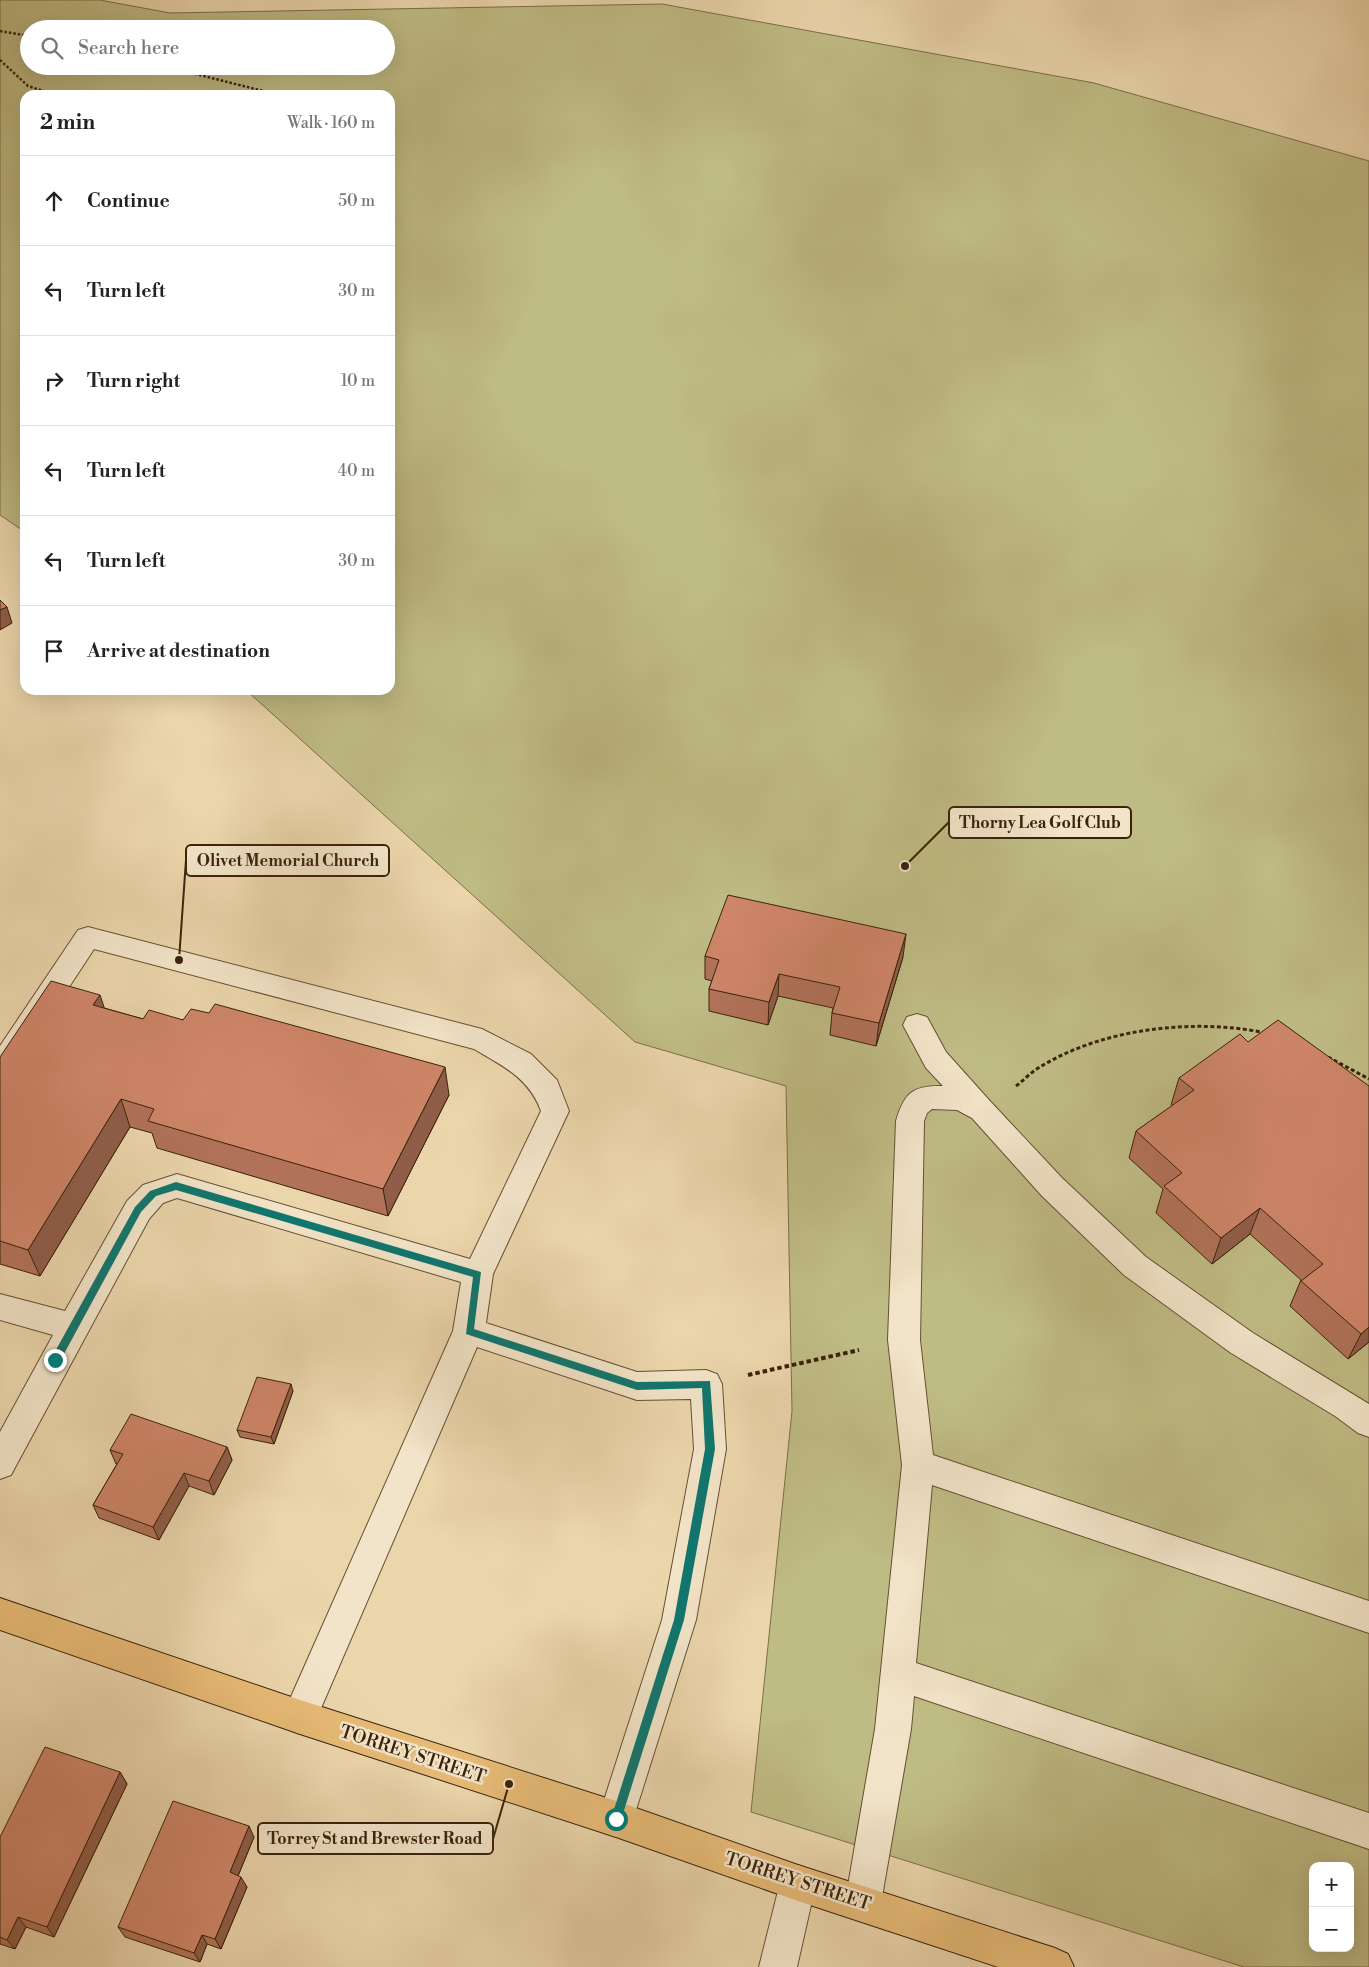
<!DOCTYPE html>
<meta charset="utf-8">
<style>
:root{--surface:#fff;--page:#f2f2f2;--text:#222;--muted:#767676;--line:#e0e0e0}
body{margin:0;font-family:"Libre Bodoni",serif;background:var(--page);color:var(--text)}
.controls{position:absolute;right:15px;bottom:15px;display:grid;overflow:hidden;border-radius:10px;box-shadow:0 5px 20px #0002}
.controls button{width:45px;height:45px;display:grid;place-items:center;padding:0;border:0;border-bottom:1px solid var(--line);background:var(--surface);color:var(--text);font:25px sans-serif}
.stop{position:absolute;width:15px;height:15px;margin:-11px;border:4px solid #0f766e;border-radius:50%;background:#fff}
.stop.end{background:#0f766e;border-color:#fff;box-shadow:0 1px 5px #0008}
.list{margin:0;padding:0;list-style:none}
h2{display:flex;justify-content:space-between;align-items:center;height:65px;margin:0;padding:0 20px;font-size:21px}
h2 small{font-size:16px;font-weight:400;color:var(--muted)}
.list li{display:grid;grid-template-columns:32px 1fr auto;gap:15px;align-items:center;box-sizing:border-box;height:90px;padding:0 20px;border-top:1px solid var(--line)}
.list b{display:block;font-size:19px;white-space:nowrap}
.list em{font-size:16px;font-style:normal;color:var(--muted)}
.icon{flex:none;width:28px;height:28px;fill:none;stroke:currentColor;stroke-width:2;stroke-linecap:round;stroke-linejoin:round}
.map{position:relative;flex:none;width:1369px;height:1967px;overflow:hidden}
.search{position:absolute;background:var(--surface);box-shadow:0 5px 20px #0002;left:20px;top:20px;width:375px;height:55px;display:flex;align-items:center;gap:12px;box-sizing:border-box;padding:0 18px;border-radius:28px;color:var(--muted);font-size:19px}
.panel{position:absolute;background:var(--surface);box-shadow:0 5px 20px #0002;left:20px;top:90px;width:375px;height:605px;border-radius:15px}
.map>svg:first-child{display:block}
.green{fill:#bfbb84;stroke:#7c6e47;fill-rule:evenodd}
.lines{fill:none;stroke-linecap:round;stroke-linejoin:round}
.minor-casing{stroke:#664f32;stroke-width:2}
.major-casing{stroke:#3a220a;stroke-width:2}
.path-far2{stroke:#3a220a;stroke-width:2.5;stroke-dasharray:2.5 2;stroke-linecap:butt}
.path-far1{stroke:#3a220a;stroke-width:3;stroke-dasharray:4 2.5;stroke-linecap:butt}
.path{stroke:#3a220a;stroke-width:4;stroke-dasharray:4.5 3;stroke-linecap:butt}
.minor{fill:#f2e4c8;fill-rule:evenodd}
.major{fill:#e6ba76;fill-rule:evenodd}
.wall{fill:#b17259;stroke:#3a220a}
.shaded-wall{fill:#905d49;stroke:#3a220a}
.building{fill:#ce8568;stroke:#3a220a}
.route{fill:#0f766e}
.labels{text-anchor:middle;stroke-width:5;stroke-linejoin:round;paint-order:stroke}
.near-street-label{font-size:18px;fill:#3a220a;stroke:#f2e4c8}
.leader{fill:none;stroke:#3a220a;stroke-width:2}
.callout-dot{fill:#3a220a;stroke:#f2e4c8;stroke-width:2}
.callout{fill:#f2e4c8;stroke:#3a220a;stroke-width:2}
.callout-label{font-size:16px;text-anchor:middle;font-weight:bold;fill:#3a220a}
</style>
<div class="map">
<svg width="1369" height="1967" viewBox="0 0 1369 1967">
<rect width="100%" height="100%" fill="#ebd5ab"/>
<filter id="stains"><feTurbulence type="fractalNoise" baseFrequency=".004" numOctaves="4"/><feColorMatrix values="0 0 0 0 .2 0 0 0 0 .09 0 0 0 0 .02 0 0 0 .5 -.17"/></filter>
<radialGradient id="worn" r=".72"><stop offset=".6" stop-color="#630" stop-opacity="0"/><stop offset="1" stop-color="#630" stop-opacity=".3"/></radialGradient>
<path class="green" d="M0,0H100L170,13L662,4L1094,83L1369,161V1967H1244L751,1812L792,1411L786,1086L635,1042L246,690H390V95H25V532L0,515ZM29,29H386V66H29ZM1313,1866H1350V1948H1313Z"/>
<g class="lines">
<defs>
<path id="minor" d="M88,927L482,1029L531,1054L557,1080L569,1111L493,1274L486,1323L637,1372L706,1370L717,1374L722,1384L726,1449L696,1620L629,1832L616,1837L603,1832L598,1819L662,1620L694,1449L691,1399L637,1400L477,1347L312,1729L300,1734L288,1729L282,1717L453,1331L461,1282L177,1198L163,1203L149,1219L11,1475L0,1479V1432L53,1335L0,1320V1294L65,1311L127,1201L143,1185L177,1174L470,1259L541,1111C529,1078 503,1066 474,1049L94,949L10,1077L0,1080V1046L78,930Z
M917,1014L927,1017L946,1052L989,1100L1062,1178L1146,1257L1253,1333L1369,1404V1437L1358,1433L1335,1416L1231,1353L1124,1275L1042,1196L972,1118L957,1110L932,1109L927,1113L924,1121L920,1340L933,1455L1369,1601V1633L932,1485L916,1663L1369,1813V1849L914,1696L911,1729L881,1903L876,1916L863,1921L850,1916L845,1903L875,1729L902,1465L888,1340L896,1121C904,1093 913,1085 943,1086L926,1068L903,1025L907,1017Z
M798,1865L811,1870L816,1883L797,1967H759L780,1883L785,1870Z"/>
<path id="major" d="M0,1598L300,1700L616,1801L798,1865L1055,1948L1068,1954L1074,1967H998L798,1901L616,1837L300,1734L0,1630Z"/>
</defs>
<use href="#minor" class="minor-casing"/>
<use href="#major" class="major-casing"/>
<path class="path-far2" d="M0,31L29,36
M0,60L28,86L56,95
M164,66L279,95"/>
<path class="path-far1" d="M1328,1057L1369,1079
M1016,1086C1024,1080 1031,1072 1040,1067C1103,1028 1195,1018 1266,1033"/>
<path class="path" d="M748,1375L859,1350"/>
<use href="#minor" class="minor"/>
<use href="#major" class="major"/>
</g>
<path class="wall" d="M705,956L903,957L876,1046L830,1035L832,1013L833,1008L778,996L768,1025L709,1011V989L712,981L705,979Z
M104,1008L143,1019L183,1020L449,1095L388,1216L157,1148L152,1133L130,1127L40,1276L0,1264V1057Z
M1248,1042L1369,1086V1342L1348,1359L1290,1306L1301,1280L1250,1234L1212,1264L1156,1213L1163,1189L1129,1158L1136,1131L1172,1106L1171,1105L1179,1078Z
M293,1391L274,1444L240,1437L237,1430Z
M227,1447L232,1460L214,1495L189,1486L159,1540L99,1518L93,1505L117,1464H116L110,1450Z
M120,1772L127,1784L54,1937L26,1927L15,1949L0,1944V1837Z
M254,1837L238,1876L247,1887L221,1949L207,1944L200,1962L125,1937L118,1927Z"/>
<path class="shaded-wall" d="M7,607L12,623L0,630V610Z
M906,934L903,957L876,1046L879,1023Z
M779,974L778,996L768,1025L769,1002Z
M100,995L109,1022L93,1005Z
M445,1067L449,1095L388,1216L383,1189Z
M121,1099L130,1127L40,1276L28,1250Z
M1260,1208L1250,1234L1212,1264L1221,1238Z
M1369,1327V1342L1348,1359L1361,1334Z
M291,1384L293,1391L274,1444L271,1437Z
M227,1447L232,1460L214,1495L209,1481Z
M184,1473L189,1486L159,1540L153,1527Z
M120,1772L127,1784L54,1937L47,1927Z
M249,1826L254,1837L235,1883L230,1872Z
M241,1877L247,1887L221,1949L215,1939Z
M18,1917L26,1927L15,1949L7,1940Z
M202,1935L207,1944L200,1962L194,1953Z"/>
<path class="building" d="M0,600L7,607L0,610Z
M728,895L906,934L879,1023L832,1013L840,987L779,974L769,1002L709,989L719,960L705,956Z
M51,981L100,995L93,1005L143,1019L149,1010L183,1020L191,1009L209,1013L215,1004L445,1067L383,1189L148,1121L154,1109L121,1099L28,1250L0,1241V1057Z
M1278,1020L1369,1086V1327L1361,1334L1301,1281L1323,1264L1260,1208L1221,1238L1164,1186L1182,1173L1136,1131L1194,1090L1179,1078L1240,1034L1248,1042Z
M257,1377L291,1384L271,1437L237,1430Z
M131,1414L227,1447L209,1481L184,1473L153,1527L93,1505L123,1454L110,1450Z
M45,1747L120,1772L47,1927L18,1917L7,1940L0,1937V1837Z
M173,1801L249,1826L230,1872L241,1877L215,1939L202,1935L194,1953L118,1927Z"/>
<path class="route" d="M176,1182L481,1272L474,1329L637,1382L710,1381L715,1449L684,1620L620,1823H612L611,1819L674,1620L705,1449L702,1388L637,1390L466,1334L473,1277L176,1190L156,1196L141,1212L59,1363H52V1357L135,1207L150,1191Z"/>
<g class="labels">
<g class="near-street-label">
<text transform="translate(413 1754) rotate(18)" y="6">TORREY STREET</text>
<text transform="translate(798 1881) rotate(18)" y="6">TORREY STREET</text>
</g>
</g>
<path class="leader" d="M905 866L949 822M179 960L186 860M509 1784L493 1839"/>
<g class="callout-dot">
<circle cx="905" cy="866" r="5"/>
<circle cx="179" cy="960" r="5"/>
<circle cx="509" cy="1784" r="5"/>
</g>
<g class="callout">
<rect x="949" y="807" width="182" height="31" rx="5"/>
<rect x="186" y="845" width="203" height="31" rx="5"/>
<rect x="258" y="1823" width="235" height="31" rx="5"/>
</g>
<g class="callout-label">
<text x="1040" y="828">Thorny Lea Golf Club</text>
<text x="288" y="866">Olivet Memorial Church</text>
<text x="375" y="1844">Torrey St and Brewster Road</text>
</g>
<rect width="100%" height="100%" filter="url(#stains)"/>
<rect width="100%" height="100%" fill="url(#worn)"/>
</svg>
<div class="controls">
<button>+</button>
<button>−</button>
</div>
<div class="stop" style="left:616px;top:1819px"></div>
<div class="stop end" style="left:55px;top:1360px"></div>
<div class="search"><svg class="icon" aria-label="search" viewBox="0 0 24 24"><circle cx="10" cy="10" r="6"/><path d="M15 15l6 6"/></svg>Search here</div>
<section class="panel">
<h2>2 min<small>Walk · 160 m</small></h2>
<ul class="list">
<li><svg class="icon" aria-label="ahead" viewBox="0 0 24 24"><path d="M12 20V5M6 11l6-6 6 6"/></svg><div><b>Continue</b></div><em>50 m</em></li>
<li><svg class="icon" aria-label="left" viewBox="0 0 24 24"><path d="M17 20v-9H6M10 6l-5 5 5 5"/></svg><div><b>Turn left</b></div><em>30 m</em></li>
<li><svg class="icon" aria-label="right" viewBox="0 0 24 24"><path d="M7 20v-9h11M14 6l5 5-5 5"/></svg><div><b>Turn right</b></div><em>10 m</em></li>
<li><svg class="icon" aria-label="left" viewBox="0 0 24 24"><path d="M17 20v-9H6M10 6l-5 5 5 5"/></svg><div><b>Turn left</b></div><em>40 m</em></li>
<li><svg class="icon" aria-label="left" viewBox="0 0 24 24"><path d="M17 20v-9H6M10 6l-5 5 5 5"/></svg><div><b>Turn left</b></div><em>30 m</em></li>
<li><svg class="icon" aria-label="arrive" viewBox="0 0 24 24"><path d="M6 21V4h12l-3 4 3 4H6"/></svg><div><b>Arrive at destination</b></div></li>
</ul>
</section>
</div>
